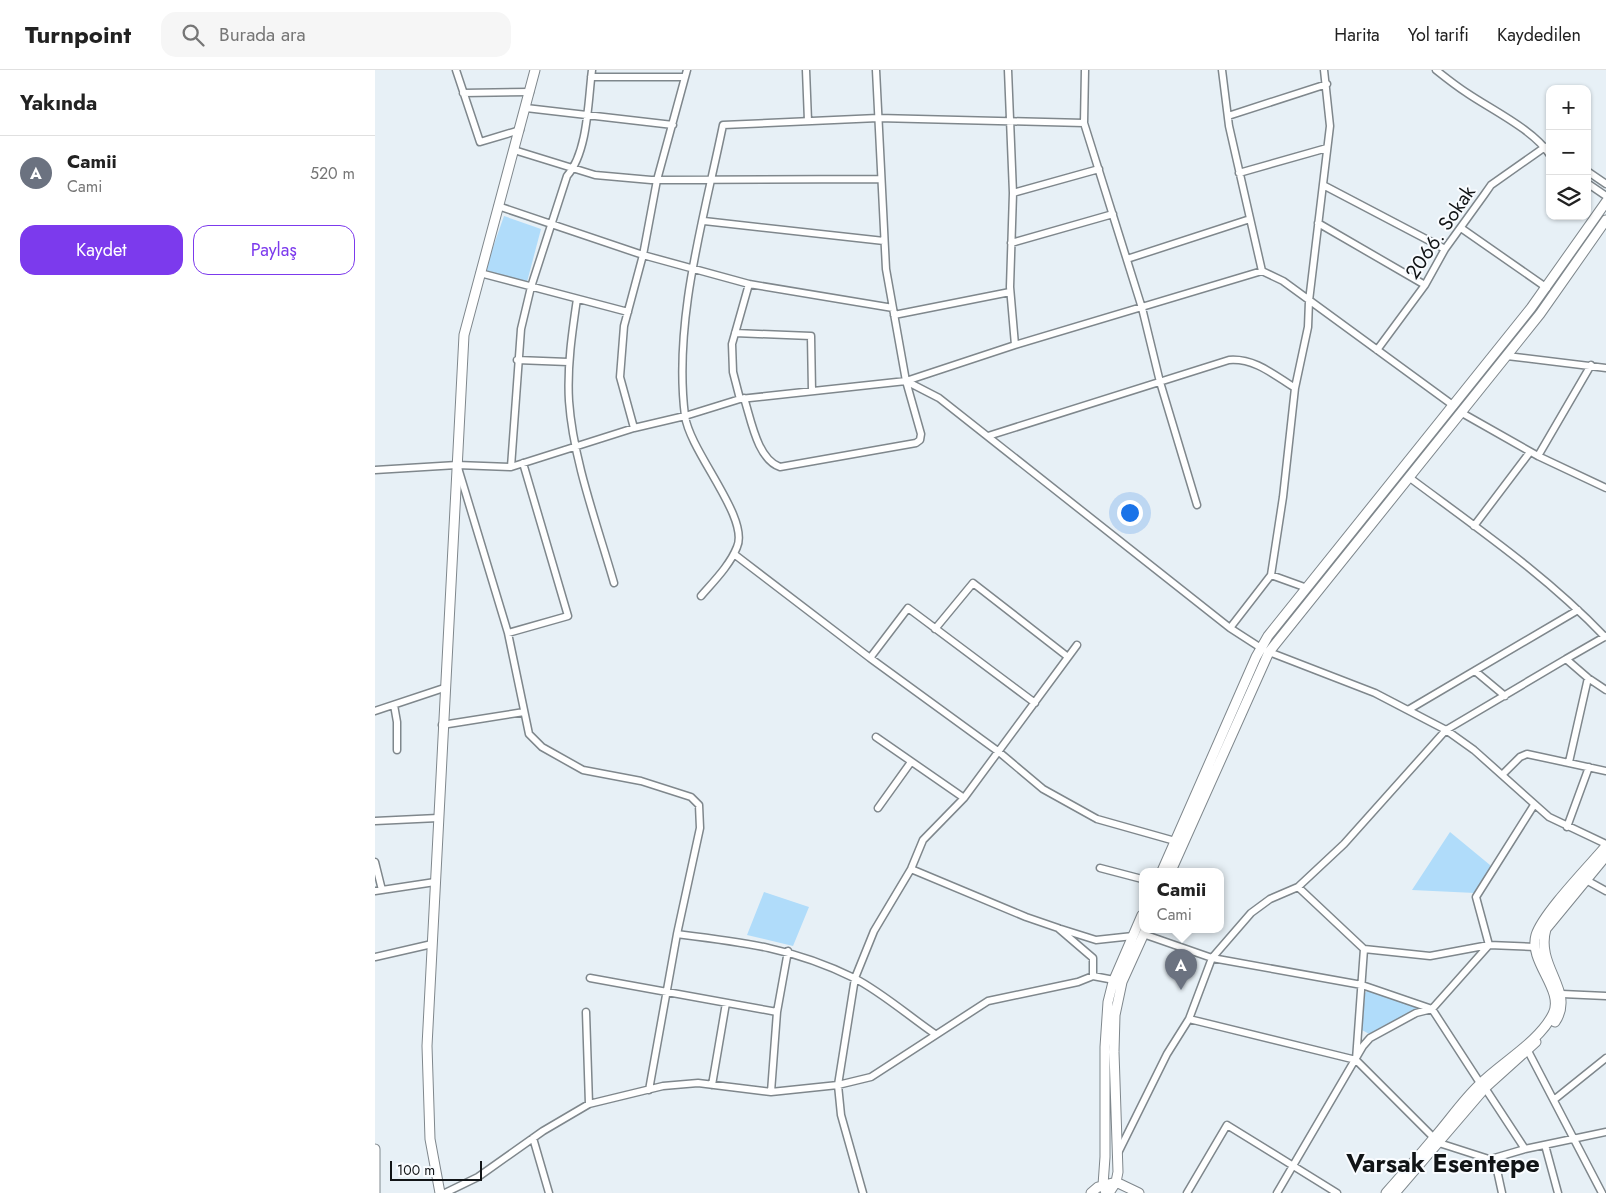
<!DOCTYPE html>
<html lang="tr">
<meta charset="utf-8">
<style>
:root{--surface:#fff;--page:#f6f6f6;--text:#222;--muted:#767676;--line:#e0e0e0;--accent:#7c3aed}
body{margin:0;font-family:Jost,sans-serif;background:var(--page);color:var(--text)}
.controls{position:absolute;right:15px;top:15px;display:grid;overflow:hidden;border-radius:10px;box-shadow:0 1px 4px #0004}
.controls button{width:45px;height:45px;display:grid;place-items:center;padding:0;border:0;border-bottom:1px solid var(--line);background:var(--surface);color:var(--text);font:25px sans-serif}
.scale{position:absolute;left:15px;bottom:12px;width:92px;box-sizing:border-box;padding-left:5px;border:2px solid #111416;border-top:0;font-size:14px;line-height:18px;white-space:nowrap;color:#111416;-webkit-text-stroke:4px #f9fcff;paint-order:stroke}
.you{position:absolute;left:754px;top:442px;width:18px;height:18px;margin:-12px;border:4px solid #fff;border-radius:50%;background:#1a73e8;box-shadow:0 0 0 8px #1a73e833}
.badge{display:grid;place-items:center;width:32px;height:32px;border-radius:50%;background:var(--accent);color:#fff;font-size:16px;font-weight:700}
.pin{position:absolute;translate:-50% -41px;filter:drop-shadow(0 1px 2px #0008)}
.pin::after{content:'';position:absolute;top:26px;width:18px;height:15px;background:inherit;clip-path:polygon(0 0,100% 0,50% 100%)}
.popup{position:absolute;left:764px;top:798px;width:85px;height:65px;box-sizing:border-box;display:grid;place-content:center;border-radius:10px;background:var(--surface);filter:drop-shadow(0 1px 4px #0005);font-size:16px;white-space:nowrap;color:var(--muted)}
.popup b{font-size:19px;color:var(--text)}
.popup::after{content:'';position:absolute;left:50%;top:100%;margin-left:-10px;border:10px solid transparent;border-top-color:var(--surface)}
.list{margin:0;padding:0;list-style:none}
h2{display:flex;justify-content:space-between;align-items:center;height:65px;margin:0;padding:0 20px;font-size:21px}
h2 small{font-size:16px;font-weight:400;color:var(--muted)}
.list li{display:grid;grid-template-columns:32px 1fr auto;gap:15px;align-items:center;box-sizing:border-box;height:75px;padding:0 20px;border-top:1px solid var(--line)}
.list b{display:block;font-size:19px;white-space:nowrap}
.list p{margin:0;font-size:16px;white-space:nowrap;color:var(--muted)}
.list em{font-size:16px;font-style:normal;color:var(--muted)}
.actions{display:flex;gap:10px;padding:15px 20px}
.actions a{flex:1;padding:11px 0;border:1px solid var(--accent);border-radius:15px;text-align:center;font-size:18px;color:var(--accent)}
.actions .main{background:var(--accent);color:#fff}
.icon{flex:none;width:28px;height:28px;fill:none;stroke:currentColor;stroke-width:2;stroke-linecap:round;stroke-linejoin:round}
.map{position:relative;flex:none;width:1231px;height:1123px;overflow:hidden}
header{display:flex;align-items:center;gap:30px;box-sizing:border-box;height:70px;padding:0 25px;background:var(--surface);border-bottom:1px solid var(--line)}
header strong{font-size:24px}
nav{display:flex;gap:28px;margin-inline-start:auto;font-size:18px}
.search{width:350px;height:45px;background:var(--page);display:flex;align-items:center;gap:12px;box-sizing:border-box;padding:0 18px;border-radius:15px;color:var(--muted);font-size:19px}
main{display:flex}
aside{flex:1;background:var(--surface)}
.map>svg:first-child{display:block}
.green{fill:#b0dcfa}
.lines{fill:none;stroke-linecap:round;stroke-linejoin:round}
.street-casing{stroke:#7f878c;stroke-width:9}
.secondary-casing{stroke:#7f878c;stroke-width:11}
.street{stroke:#fff;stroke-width:6}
.secondary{stroke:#fff;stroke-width:9}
.labels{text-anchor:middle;stroke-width:4;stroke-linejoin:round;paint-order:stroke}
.street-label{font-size:20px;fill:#111416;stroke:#f9fcff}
.district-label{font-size:25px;font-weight:bold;fill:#111416;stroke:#f9fcff}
</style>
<header>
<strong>Turnpoint</strong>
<div class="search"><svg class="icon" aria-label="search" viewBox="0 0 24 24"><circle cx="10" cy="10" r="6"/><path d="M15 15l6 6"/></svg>Burada ara</div>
<nav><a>Harita</a><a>Yol tarifi</a><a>Kaydedilen</a></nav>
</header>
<main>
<aside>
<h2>Yakında<small></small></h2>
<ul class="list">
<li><span class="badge" style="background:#6b7280">A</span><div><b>Camii</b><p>Cami</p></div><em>520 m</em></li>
</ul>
<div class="actions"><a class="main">Kaydet</a><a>Paylaş</a></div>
</aside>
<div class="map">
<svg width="1231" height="1123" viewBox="0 0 1231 1123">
<rect width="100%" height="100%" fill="#e7f0f6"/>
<path class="green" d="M129,146L166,159L152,212L110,200Z
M1075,762L1115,795L1116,798L1100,823L1037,820Z
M389,822L434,837L418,876L372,865Z
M993,920L1043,938L1042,941L1006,957L996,965L987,960L990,923Z"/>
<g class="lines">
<defs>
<path id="street" d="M81,0L105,72L145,60
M431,0L433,51
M633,0L638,123L635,217L640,275
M710,0L709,53L767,238L785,312L822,435
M847,0L854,56L887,201
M1061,0C1071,8 1081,16 1092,23C1117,40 1159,60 1175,85
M216,7H310
M88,23L155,22
M151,38L298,55
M853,46L952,14
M139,80L220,105L276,110L506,109
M1212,101L1231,114
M864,103L952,78
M1212,113L1231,126
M948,115L1070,179
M638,123L724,99
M123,136L268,185L374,214L518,238
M329,151L509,171
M943,153L1050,215
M1086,158L1172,218
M636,173L738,144
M752,189L875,149
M105,203L253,242
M202,229C197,263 192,297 194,331C198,390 223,457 239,513
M519,245L635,222
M360,263L436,266L437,321
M1002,280L1050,215L1070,179L1109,125L1116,115L1170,77
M1132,286L1231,298
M142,290L193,292
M531,311L640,275L887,201L908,211L1079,336
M369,328C376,349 382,389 405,397L541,373L545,370L546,364L531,311L511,199L501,0
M365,329L358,302L357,274L374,214
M1087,343L1163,386L1231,418
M259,358L245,307L249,256L268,185L282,110L312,0
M613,366L854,290C880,288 899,305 920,318
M1163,386L1216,295
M136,397L146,259L156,217L192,106C213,82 213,31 217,0
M0,400L82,395L136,397L259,358L310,346L365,329L531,311L564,328L855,558L886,578
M84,401L133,563L154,664L167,677L208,700L266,711L316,727L324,735L325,758L302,864L274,1020
M1035,408C1102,458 1172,506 1230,567
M1099,456L1155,382
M359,484L495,588L624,682L668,719L722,749L800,771
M896,505L932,518
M326,526C339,511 355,495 362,477C375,448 315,382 310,346C298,251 329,148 348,55L503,48L709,53
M855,558L896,505L908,427L920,318L933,257L934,231L955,56L949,0
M560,559L598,513L693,587
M133,563L193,546L148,393
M894,582L1000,623L1071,660L1099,680L1174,747L1231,774
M495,588L533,538L660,633
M1191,589L1231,566
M1100,601L1130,626
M19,635L22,652V680
M1033,640L1203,540
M0,641L69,618
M67,655L149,642
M501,667L589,728
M1194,692L1213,608
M1127,705L1145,687L1152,684L1231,701
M503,738L536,692
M0,751L63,748
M1192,757L1214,697
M0,792L7,820
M725,798L767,809
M536,799L651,847L683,858L718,888V906
M1211,810L1231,821
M923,817L989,879L981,990L1059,1068
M0,821L60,812
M686,859L721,870L758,866
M302,864C367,872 419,878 479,908C505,921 535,947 560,964
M768,864L837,888L987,915L1057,939L1105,1013
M989,879L1055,886L1114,875L1160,877
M0,887L57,874
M215,908L402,942
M1187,924L1231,926
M211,942L214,1034
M814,949L981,990
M1153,981L1227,1123
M337,1015L351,933
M1110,1018L1150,1079
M396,1022L402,942L413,881
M1180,1029L1231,988
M158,1068L174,1123
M1064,1073L1120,1091L1127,1123
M1170,1075L1183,1123
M743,1083L792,984L814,949L837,888L876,843L895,829L923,817L969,774L1071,660L1191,589L1213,608L1231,620
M1116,1089L1150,1079L1231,1062
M70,1123L103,1107L168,1061L214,1034L288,1016L323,1013L396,1022L463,1015L496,1007L613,931L703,912L718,906L739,910
M488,1123L466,1045L463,1015L480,908L499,861L536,799L548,770L589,728L702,575
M812,1123L852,1055L962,1123
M902,1123L988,976L995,968L1041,943L1057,939L1114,875L1101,827L1159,735"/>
<path id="secondary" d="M787,801L881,587L893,566L1156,238L1231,132
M796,801L894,582L1165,244L1231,150
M1180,952C1201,921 1160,897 1171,859L1231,786
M0,1079V1123
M65,1123L55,1069L52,976L89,265L160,0
M716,1123L723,1117L741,1112L764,1123
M731,1123L728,1115L730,1087V977L733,932L738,912L767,845
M734,1123L741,1112L743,1102L739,982L740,945L747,912L771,859
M1011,1123C1027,1105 1043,1087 1058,1069C1074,1051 1087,1031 1105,1014C1127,992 1164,972 1178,944C1190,920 1153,892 1161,865C1168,843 1215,795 1231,776
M1020,1123L1110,1018L1161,972"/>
</defs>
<use href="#street" class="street-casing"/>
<use href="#secondary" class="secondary-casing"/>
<use href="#street" class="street"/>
<use href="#secondary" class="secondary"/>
</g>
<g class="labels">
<g class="street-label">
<text transform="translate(1065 162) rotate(-56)" y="7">2066. Sokak</text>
</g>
<g class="district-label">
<text x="1068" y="1102">Varsak Esentepe</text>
</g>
</g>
</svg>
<div class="controls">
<button>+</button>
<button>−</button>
<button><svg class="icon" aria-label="layers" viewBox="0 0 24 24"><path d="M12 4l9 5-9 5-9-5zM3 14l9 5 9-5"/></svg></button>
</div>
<div class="scale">100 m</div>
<div class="you"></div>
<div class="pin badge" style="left:806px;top:920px;background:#6b7280">A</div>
<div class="popup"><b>Camii</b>Cami</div>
</div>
</main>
